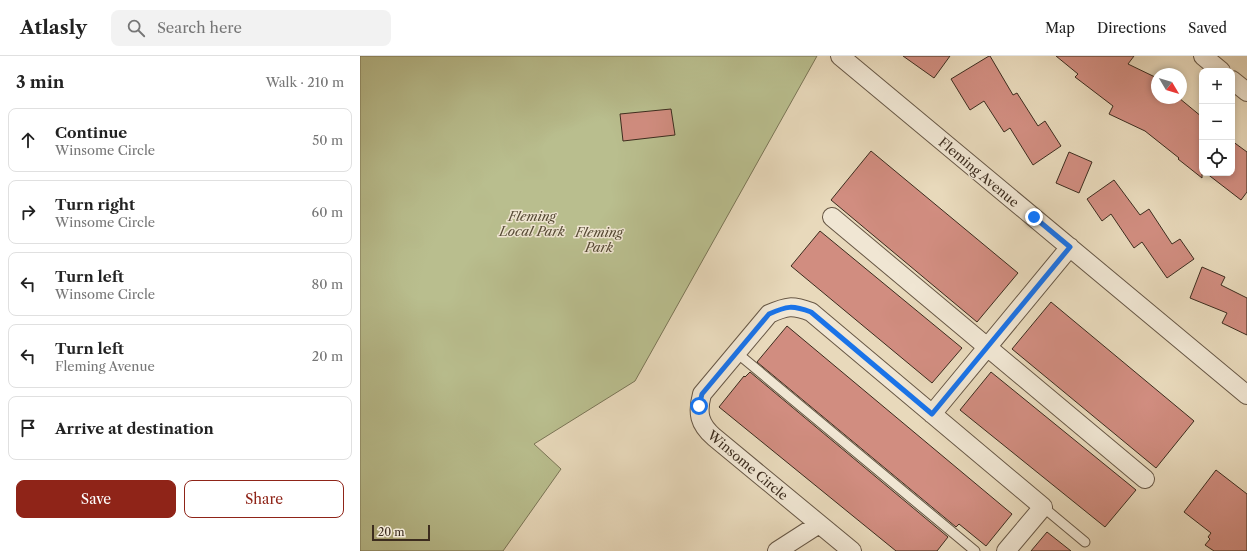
<!DOCTYPE html>
<meta charset="utf-8">
<style>
:root{--surface:#fff;--page:#f2f2f2;--text:#222;--muted:#767676;--line:#e0e0e0;--accent:#8f2418}
body{margin:0;font-family:"Libre Caslon Text",serif;background:var(--page);color:var(--text)}
.controls{position:absolute;right:12px;top:12px;display:grid;overflow:hidden;border-radius:8px;box-shadow:0 2px 6px #0003}
.controls button{width:36px;height:36px;display:grid;place-items:center;padding:0;border:0;border-bottom:1px solid var(--line);background:var(--surface);color:var(--text);font:20px sans-serif}
.compass{position:absolute;left:791px;top:12px;width:36px;height:36px;border-radius:50%;background:var(--surface);box-shadow:0 2px 6px #0003;rotate:128deg}
.scale{position:absolute;left:12px;bottom:10px;width:58px;box-sizing:border-box;padding-left:4px;border:2px solid #3c2c1e;border-top:0;font-size:11px;line-height:14px;white-space:nowrap;color:#3c2c1e;-webkit-text-stroke:3px #f0e6d3;paint-order:stroke}
.stop{position:absolute;width:12px;height:12px;margin:-9px;border:3px solid #1a73e8;border-radius:50%;background:#fff}
.stop.end{background:#1a73e8;border-color:#fff;box-shadow:0 1px 4px #0008}
.list{margin:0;padding:0;list-style:none}
h2{display:flex;justify-content:space-between;align-items:center;height:52px;margin:0;padding:0 16px;font-size:17px}
h2 small{font-size:13px;font-weight:400;color:var(--muted)}
.list li{display:grid;grid-template-columns:26px 1fr auto;gap:12px;align-items:center;box-sizing:border-box;height:64px;margin:0 8px 8px;padding:0 8px;border:1px solid var(--line);border-radius:8px}
.list b{display:block;font-size:15px;white-space:nowrap}
.list p{margin:0;font-size:13px;white-space:nowrap;color:var(--muted)}
.list em{font-size:13px;font-style:normal;color:var(--muted)}
.actions{display:flex;gap:8px;padding:12px 16px}
.actions a{flex:1;padding:9px 0;border:1px solid var(--accent);border-radius:8px;text-align:center;font-size:14px;color:var(--accent)}
.actions .main{background:var(--accent);color:#fff}
.icon{flex:none;width:22px;height:22px;fill:none;stroke:currentColor;stroke-width:2;stroke-linecap:round;stroke-linejoin:round}
.map{position:relative;flex:none;width:887px;height:495px;overflow:hidden}
header{display:flex;align-items:center;gap:24px;box-sizing:border-box;height:56px;padding:0 20px;background:var(--surface);border-bottom:1px solid var(--line)}
header strong{font-size:19px}
nav{display:flex;gap:22px;margin-inline-start:auto;font-size:14px}
.search{width:280px;height:36px;background:var(--page);display:flex;align-items:center;gap:10px;box-sizing:border-box;padding:0 14px;border-radius:8px;color:var(--muted);font-size:15px}
main{display:flex}
aside{flex:1;background:var(--surface)}
.map>svg:first-child{display:block}
.green{fill:#b9be8e;stroke:#7a7556}
.building{fill:#d18d80;stroke:#3c2c1e}
.lines{fill:none;stroke-linecap:round;stroke-linejoin:round}
.lane-casing{stroke:#675745;stroke-width:11}
.street-casing{stroke:#675745;stroke-width:20}
.lane{stroke:#f0e6d3;stroke-width:9}
.street{stroke:#f0e6d3;stroke-width:18}
.route{stroke:#1a73e8;stroke-width:5}
.labels{text-anchor:middle;stroke-width:3;stroke-linejoin:round;paint-order:stroke}
.street-label{font-size:13px;fill:#3c2c1e;stroke:#f0e6d3}
.park-label{font-size:13px;font-style:italic;fill:#554934;stroke:#f0e6d3}
</style>
<header>
<strong>Atlasly</strong>
<div class="search"><svg class="icon" aria-label="search" viewBox="0 0 24 24"><circle cx="10" cy="10" r="6"/><path d="M15 15l6 6"/></svg>Search here</div>
<nav><a>Map</a><a>Directions</a><a>Saved</a></nav>
</header>
<main>
<aside>
<h2>3 min<small>Walk · 210 m</small></h2>
<ul class="list">
<li><svg class="icon" aria-label="ahead" viewBox="0 0 24 24"><path d="M12 20V5M6 11l6-6 6 6"/></svg><div><b>Continue</b><p>Winsome Circle</p></div><em>50 m</em></li>
<li><svg class="icon" aria-label="right" viewBox="0 0 24 24"><path d="M7 20v-9h11M14 6l5 5-5 5"/></svg><div><b>Turn right</b><p>Winsome Circle</p></div><em>60 m</em></li>
<li><svg class="icon" aria-label="left" viewBox="0 0 24 24"><path d="M17 20v-9H6M10 6l-5 5 5 5"/></svg><div><b>Turn left</b><p>Winsome Circle</p></div><em>80 m</em></li>
<li><svg class="icon" aria-label="left" viewBox="0 0 24 24"><path d="M17 20v-9H6M10 6l-5 5 5 5"/></svg><div><b>Turn left</b><p>Fleming Avenue</p></div><em>20 m</em></li>
<li><svg class="icon" aria-label="arrive" viewBox="0 0 24 24"><path d="M6 21V4h12l-3 4 3 4H6"/></svg><div><b>Arrive at destination</b></div></li>
</ul>
<div class="actions"><a class="main">Save</a><a>Share</a></div>
</aside>
<div class="map">
<svg width="887" height="495" viewBox="0 0 887 495">
<rect width="100%" height="100%" fill="#e8d9bb"/>
<filter id="stains"><feTurbulence type="fractalNoise" baseFrequency=".005" numOctaves="4"/><feColorMatrix values="0 0 0 0 .2 0 0 0 0 .09 0 0 0 0 .02 0 0 0 .5 -.17"/></filter>
<radialGradient id="worn" r=".72"><stop offset=".6" stop-color="#630" stop-opacity="0"/><stop offset="1" stop-color="#630" stop-opacity=".3"/></radialGradient>
<path class="green" d="M0,0H457L275,325L174,388L201,413L143,495H0Z"/>
<path class="building" d="M543,0H590L574,22Z
M629,0H630L653,39L657,37L678,70L685,65L701,90L673,109L650,72L644,76L624,45L610,54L591,23Z
M696,0H774L768,8L797,22V42H819L842,61V122L818,103L819,102L785,75L749,58L753,50L715,21L718,18Z
M311,53L315,79L263,85L260,58Z
M872,85L887,96V136L881,144L846,117H872Z
M511,95L658,217L617,266L471,144Z
M709,96L732,106L719,137L696,127Z
M754,124L780,159L789,153L812,188L820,183L834,203L807,222L782,186L774,192L751,158L742,165L727,143Z
M460,175L602,292L572,327L431,210Z
M842,211L865,221L861,229L887,242V279L862,267L867,257L830,242Z
M691,246L834,365L796,412L652,293Z
M427,270L652,458L626,490L599,468L596,471L397,306Z
M390,316L588,481L577,495H536L359,351L384,320L385,321Z
M631,316L776,434L745,471L600,354Z
M856,414L887,438V495H854L845,489L850,483L848,481L851,477L824,456Z
M687,476L711,495H671Z"/>
<g class="lines">
<defs>
<path id="lane" d="M377,297L615,495
M683,451L725,486"/>
<path id="street" d="M480,0L887,339
M843,0L861,15
M872,24L887,36
M472,161L785,423
M572,358L710,191
M417,495L459,468
M492,495L354,381C339,368 337,357 342,338L409,258C427,250 432,249 451,256L683,451L646,495"/>
</defs>
<use href="#lane" class="lane-casing"/>
<use href="#street" class="street-casing"/>
<use href="#lane" class="lane"/>
<use href="#street" class="street"/>
</g>
<g class="lines">
<path class="route" d="M339,350L342,338L409,258C427,250 432,249 451,256L572,358L710,191L674,161"/>
</g>
<g class="labels">
<g class="street-label">
<text transform="translate(619 116) rotate(40)" y="5">Fleming Avenue</text>
<text transform="translate(388 409) rotate(40)" y="5">Winsome Circle</text>
</g>
<g class="park-label">
<text x="172" y="165">Fleming<tspan x="172" dy="15">Local Park</tspan></text>
<text x="239" y="181">Fleming<tspan x="239" dy="15">Park</tspan></text>
</g>
</g>
<rect width="100%" height="100%" filter="url(#stains)"/>
<rect width="100%" height="100%" fill="url(#worn)"/>
</svg>
<div class="controls">
<button>+</button>
<button>−</button>
<button><svg class="icon" aria-label="locate" viewBox="0 0 24 24"><circle cx="12" cy="12" r="6"/><path d="M12 2v4M12 18v4M2 12h4M18 12h4"/></svg></button>
</div>
<svg class="compass" viewBox="-18 -18 36 36"><path d="M0-13l5 13h-10z" fill="#e53935"/><path d="M0 13l5-13h-10z" fill="#767676"/></svg>
<div class="scale">20 m</div>
<div class="stop" style="left:339px;top:350px"></div>
<div class="stop end" style="left:674px;top:161px"></div>
</div>
</main>
